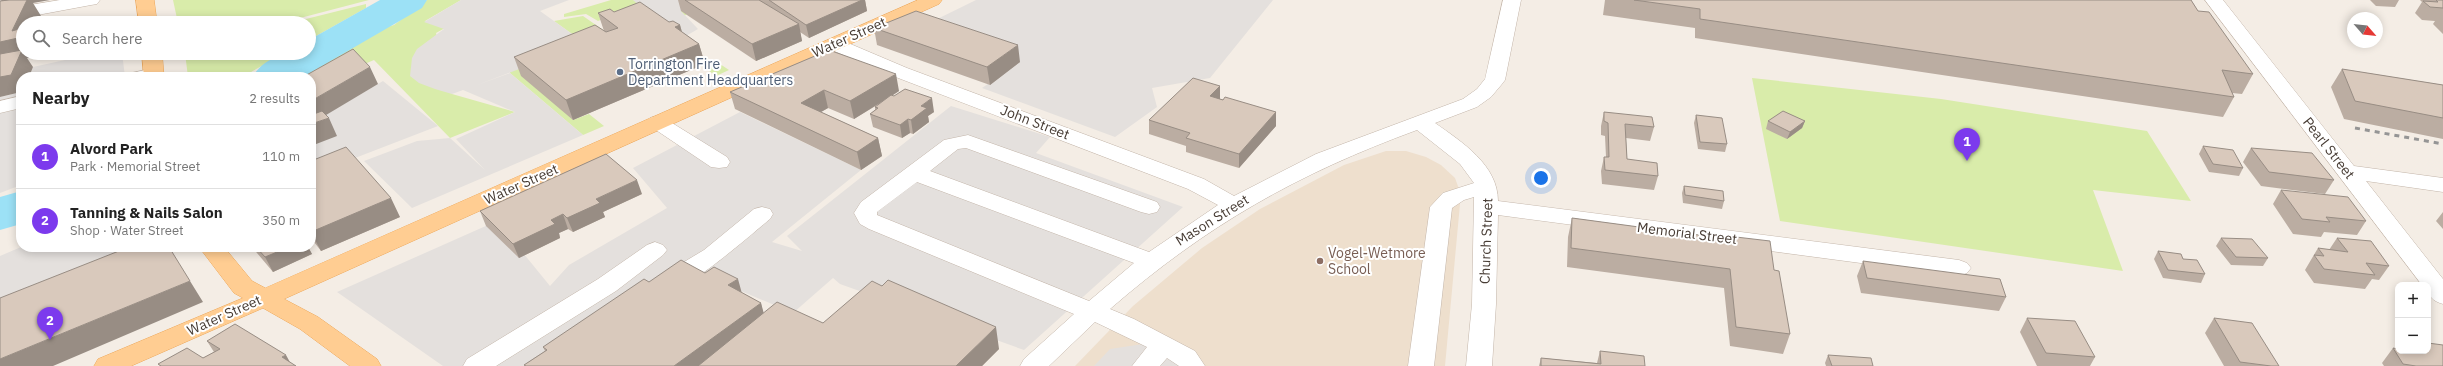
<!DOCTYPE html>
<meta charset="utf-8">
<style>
:root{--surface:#fff;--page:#f6f6f6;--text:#222;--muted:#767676;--line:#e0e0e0;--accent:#7c3aed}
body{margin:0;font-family:"IBM Plex Sans",sans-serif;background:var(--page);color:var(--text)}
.controls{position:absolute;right:12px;bottom:12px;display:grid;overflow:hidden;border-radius:8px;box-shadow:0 2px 10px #0003}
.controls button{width:36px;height:36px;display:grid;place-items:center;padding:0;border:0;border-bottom:1px solid var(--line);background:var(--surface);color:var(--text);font:20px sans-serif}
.compass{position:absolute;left:2347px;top:12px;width:36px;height:36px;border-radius:50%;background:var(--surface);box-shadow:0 2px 10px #0003;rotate:118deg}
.you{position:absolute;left:1541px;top:178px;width:14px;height:14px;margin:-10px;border:3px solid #fff;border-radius:50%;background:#1a73e8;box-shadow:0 0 0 6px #1a73e833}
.badge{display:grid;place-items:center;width:26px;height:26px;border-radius:50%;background:var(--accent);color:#fff;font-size:13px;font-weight:700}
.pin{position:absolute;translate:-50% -33px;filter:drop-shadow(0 1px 2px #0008)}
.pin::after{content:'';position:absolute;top:21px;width:14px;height:12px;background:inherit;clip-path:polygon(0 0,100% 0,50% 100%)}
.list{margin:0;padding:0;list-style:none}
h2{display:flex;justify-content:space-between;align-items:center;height:52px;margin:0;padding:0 16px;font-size:17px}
h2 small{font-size:13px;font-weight:400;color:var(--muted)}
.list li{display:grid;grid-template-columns:26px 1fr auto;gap:12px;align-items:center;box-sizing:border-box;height:64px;padding:0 16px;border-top:1px solid var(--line)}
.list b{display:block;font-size:15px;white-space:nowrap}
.list p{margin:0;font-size:13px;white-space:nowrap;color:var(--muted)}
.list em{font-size:13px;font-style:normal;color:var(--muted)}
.icon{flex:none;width:22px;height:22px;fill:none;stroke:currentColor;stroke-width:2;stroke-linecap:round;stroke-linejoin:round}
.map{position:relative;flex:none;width:2443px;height:366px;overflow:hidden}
.search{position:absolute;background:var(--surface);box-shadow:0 2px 10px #0003;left:16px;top:16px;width:300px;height:44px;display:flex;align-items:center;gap:10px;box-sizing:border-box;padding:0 14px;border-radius:22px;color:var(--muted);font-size:15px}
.panel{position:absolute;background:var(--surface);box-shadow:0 2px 10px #0003;left:16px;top:72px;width:300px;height:180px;border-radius:16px}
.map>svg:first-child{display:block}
.education{fill:#eedfcd}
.green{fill:#d9ecaa}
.parking{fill:#e4e0dd}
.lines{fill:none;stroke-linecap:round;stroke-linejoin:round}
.river{fill:#9ce1f6;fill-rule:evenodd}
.minor-casing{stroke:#c3b5a9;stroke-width:1}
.major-casing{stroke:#eda759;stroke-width:1}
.minor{fill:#fff;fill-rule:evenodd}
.major{fill:#ffcd92;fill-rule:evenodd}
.rail{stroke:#959595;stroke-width:3;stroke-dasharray:5 5;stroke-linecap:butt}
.wall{fill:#bbada2}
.shaded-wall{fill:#988d84}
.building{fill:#d9c9bc;stroke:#988d84}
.service-dot{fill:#5c6f8a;stroke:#fff;stroke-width:1.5}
.education-dot{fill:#8d6e63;stroke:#fff;stroke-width:1.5}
.labels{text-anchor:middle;stroke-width:4;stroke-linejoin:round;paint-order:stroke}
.street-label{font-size:14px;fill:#473c34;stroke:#fff}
.service-label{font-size:14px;fill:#4e5e75;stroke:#fff;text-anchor:start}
.education-label{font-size:14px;fill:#785e54;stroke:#fff;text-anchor:start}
</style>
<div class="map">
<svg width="2443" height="366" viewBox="0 0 2443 366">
<rect width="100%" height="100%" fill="#f4ede5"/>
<path class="education" d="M1386,151H1406L1426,157L1441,165L1455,178L1459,189L1460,204L1445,366H1075L1133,306L1202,248L1260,209L1344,165Z"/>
<path class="green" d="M173,0H369L281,23H178Z
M427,0H461L425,21L445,28L436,33L452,94L515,112L450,138L374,60C348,72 317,77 289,77L348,39L394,25Z
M611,0H696L686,15L654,27L618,13L598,21L586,14L564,17V14Z
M366,4V8L309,40V23H290Z
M583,16L606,32L586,44L554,21Z
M185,53H285L242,77H188Z
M714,60L729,70L716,76L701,65Z
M529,64L573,120L589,114L604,126L583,135L510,73V71Z
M1752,78L1941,99L2147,131L2191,201L2093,190L2123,271L1780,221Z"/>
<path class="parking" d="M461,0H569L540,11L586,44L477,85L510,73L583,135L412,208L364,161L417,141L450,138L485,170L456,139L515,112L463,90L452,94L435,89L419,83L410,76L412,58L417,49L444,29L424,22Z
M633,0H696L681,11L698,29L679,40Z
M976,0H1273L1210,78L1152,88L1157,107L1115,137L982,88L1020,62L919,28Z
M97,53H122L125,77H29L33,67Z
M383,81L438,126L311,175V146L325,115Z
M21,92V185L0,193V97Z
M951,106L1050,137L1036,153L1183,207L1024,350L840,284L833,278L793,313L701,274L543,366H443L337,292L497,221L550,286L569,265L667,208L633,168L740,112L861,170L772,242L802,251L787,236Z
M21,247H173L174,250L0,320V256Z
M1143,344L1199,366H1094L1110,349Z"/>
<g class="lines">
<path class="river" d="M380,0H427L422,8L303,77H252C266,56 285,53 309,53V40Z
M21,191V224L0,230V197Z"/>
<defs>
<path id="minor" d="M60,0H100L97,4L91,5L0,22V10Z
M1503,0H1521L1505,80L1502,84L1491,97L1477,107L1435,123C1462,142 1498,165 1498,201L1959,260L1967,263L1971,268L1967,273L1959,276L1498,215L1496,304L1492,366H1466L1472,304L1474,197L1464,200L1452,208L1434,366H1408L1430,207L1443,193L1474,183L1460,164L1417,130C1297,174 1207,225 1110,309L1134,319L1195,351L1205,366H1179L1167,358L1160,366H1132L1147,347L1095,322L1049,366H1020L1024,359L1074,314L869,229L860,224L854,213L861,202L944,140L968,135L1157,202L1160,207L1157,212L1149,214L1141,212L966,148L958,149L930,171L1149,252L1218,205L1188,189L893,76L827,48L825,44L827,40H841L907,68L1204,179L1234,196L1316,154L1463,99L1477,89L1485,79ZM917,182L1134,263L1089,301L877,215V212Z
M2205,0H2223L2354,166L2443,178V192L2366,181L2443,279V304C2432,301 2428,296 2428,285H2422Z
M154,68L161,70L164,74L162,77H129L132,73Z
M21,96V108L0,113V101Z
M657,116L664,118L727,157L730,162L727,167L719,168L711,167L650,126L647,122L650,118Z
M762,207L770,209L773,214L770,219C753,233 688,290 669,291C666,291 662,289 659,289L656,283L659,277L704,250L754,209Z
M655,242L663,245L667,250L663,255L616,291L496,366H463L467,359L598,279L647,245Z"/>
<path id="major" d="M136,0H154L157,23H139Z
M918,0H942L939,4L284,299L318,317L377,359L381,366H350L300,329L263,308L131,366H94L98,359L243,298L234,293L199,247H224L252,281L265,288Z
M142,53H162L164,77H144Z"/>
</defs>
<use href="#minor" class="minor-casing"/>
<use href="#major" class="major-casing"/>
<use href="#minor" class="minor"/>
<use href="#major" class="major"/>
<path class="rail" d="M2355,128L2443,144"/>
</g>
<path class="wall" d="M678,0H865L867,11L809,38L800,32L802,41L756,61L681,11Z
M1605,0H2191L2198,11L2253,74L2242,94L2232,93L2234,97L2223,117L1695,38V28L1603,15Z
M2370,0H2399L2395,7L2376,6Z
M2420,0H2443V34L2433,24L2435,21L2422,20L2415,13L2422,2Z
M614,12L680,25L682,32L699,44L705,64L573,120L521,76L514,57L604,31L598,13Z
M874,28L1020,62L990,85L877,45Z
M829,50L899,91L892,96L934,112L928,116L929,122L913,134L910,133L902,138L873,127L870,114L875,110V107L887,99L854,119L828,108L821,112L878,138L882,156L861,170L735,109L730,92Z
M2342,69L2443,85V139L2344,119L2331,87Z
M1220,86V99L1276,112V126L1239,168L1186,152V146L1149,134V120Z
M1604,112L1654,127L1650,141L1626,138L1627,159L1658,176L1654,190L1602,184L1601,171L1604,157H1606L1605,136L1601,135V126Z
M1696,115L1727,144L1725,152L1698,149L1694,123Z
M1768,121H1805L1802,128L1787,139L1766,129Z
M2203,146L2243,168L2239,176L2209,172L2199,154Z
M2251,148L2334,180L2325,194L2261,186L2243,162Z
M311,161L400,217L321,251L311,238Z
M1684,186L1724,201L1722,209L1683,203L1682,193Z
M2281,190L2366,221L2357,235L2324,232L2321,237L2293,234L2273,204Z
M642,194L603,212L605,217L573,232L568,229L559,233L560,238L519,258L486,226L480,211Z
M2443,212V229L2436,221Z
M1572,218L1735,240L1736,237L1774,270L1790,334L1783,354L1730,346L1724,288L1567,267L1568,237Z
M2221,238L2268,258L2263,266L2231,265L2216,246Z
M2337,238L2389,266L2379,280L2372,279L2365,289L2314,283L2305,270L2318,248L2329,250Z
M252,247H308L312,254L273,272Z
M2158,251L2183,259L2205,274L2201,283L2163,278L2154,259Z
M1863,261L2006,297L1999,311L1861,293L1857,276Z
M649,282L742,293L761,303L763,313L823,323L999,349L982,366H525L524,365L545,351L543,347Z
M2027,318L2095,357L2090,366H2037L2020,332Z
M2214,318L2279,366H2224L2205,333Z
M207,341L289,362L296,366H160L158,364L203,358L214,352Z
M2393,348L2398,351H2428L2443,366H2384L2382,363Z
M1600,351L1645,366H1539L1541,358L1597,363Z
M1828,355L1873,366H1826L1825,363Z"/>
<path class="shaded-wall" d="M1,0H50L33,3L41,16L37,23H23V53H31V58H27L33,67L29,77H21V92L0,97V42L12,31L7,9Z
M862,0H865L867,11L809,38L806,25Z
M799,24L802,41L756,61L752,44Z
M680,25L685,44L675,27Z
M699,44L705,64L573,120L566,100Z
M1018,45L1020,62L990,85L987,67Z
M370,67L378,84L311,124V101Z
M896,74L899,91L854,119L850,101Z
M1220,86V100L1210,96Z
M824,90L828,108L805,121L801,103Z
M932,98L934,112L928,116L929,122L913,134L911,120L921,106Z
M1276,112V126L1239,168V154Z
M329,118L337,136L311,146V124Z
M908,119L910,133L902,138L900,125Z
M1805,121L1802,128L1787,139L1790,132Z
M878,138L882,156L861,170L857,152Z
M637,180L642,194L603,212L605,217L573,232L567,218L596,199Z
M391,198L400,217L321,251L311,232Z
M563,214L568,229L559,233L560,238L519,258L513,244L551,220Z
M289,247H308L312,254L273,272L265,257Z
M738,279L744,301L728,285Z
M190,281L203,302L53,366H0V359Z
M761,303L767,325L712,366H674Z
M996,327L999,349L982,366H956Z
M286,355L292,366L282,357Z"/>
<path class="building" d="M9,0H27L12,31L19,29L18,38L0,42V1Z
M685,0H759L799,24L752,44Z
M769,0H862L806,25Z
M1634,0H2191L2198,11L2209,12L2253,74L2222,70L2234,97L1700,19V9Z
M2436,0H2443V8L2430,7L2423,1L2438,2Z
M640,2L669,22L673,21L680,25L675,27L699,44L566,100L514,57L595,25L606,32L618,28L598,13L610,9L614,12Z
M916,11L1018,45L987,67L874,28Z
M353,49L370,67L311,101V77H303Z
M22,50L11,75L0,77V54Z
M829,50L896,74L850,101L824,90L801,103L878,138L857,152L730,92Z
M2342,69L2443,85V118L2355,101Z
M1193,78L1220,86L1210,96L1223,100L1225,97L1276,112L1239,154L1186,138L1190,133L1149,120Z
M905,89L932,98L921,106L927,108L911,120L908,119L900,125L870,114L878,108L875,107L891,95L894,96Z
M322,111L329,118L311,124V115Z
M1783,111L1805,121L1790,132L1768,121Z
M1604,112L1652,117L1654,127L1625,124L1627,159L1657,163L1658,176L1605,170L1604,157H1609L1608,123L1604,121Z
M1696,115L1722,118L1727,144L1700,142Z
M2203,146L2233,150L2243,168L2213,164Z
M346,147L391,198L311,232V161Z
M2251,148L2312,153L2334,180L2269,172Z
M606,154L637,180L596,199L600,203L567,218L563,214L551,220L555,224L513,244L480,211Z
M1684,186L1723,191L1724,201L1685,195Z
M2281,190L2348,197L2366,221L2326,217L2330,222L2302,219Z
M1572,218L1736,240V237L1770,241L1774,270L1779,271L1790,334L1736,327L1730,269L1571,248Z
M2221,238L2252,239L2268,258L2236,257Z
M2337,238L2371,241L2389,266L2366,263L2375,275L2324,269L2314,255L2324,256L2318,248L2348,252Z
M129,247H169L190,281L0,359V298Z
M256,247H289L265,257Z
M2158,251L2181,254L2183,259L2197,260L2205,274L2168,270Z
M681,260L705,273L714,267L738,279L728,285L761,303L674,366H526L524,365L547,350L543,347L644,279L649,282Z
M1863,261L2000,279L2006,297L1867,278Z
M888,280L996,327L956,366H698L777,302L823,323L872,281L882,286Z
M2027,318L2075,321L2095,357L2046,353Z
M2214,318L2252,323L2279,366H2271L2240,362Z
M235,324L286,355L282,357L296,366H161L158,364L187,348L203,358L220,349L207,341Z
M2428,343L2443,345V366H2416L2403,364L2393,348L2398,349V351H2428Z
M1600,351L1644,356L1645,366H1541V358L1601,364Z
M1828,355L1871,358L1873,366H1832Z"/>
<circle class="service-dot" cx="620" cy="72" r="4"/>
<circle class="education-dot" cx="1320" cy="261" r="4"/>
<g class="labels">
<g class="street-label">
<text transform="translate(849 37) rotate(-24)" y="5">Water Street</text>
<text transform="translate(1035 122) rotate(21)" y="5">John Street</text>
<text transform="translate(2329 148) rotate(52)" y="5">Pearl Street</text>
<text transform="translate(521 184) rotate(-24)" y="5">Water Street</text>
<text transform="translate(1212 220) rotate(-32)" y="5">Mason Street</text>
<text transform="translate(1687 233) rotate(7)" y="5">Memorial Street</text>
<text transform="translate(1486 241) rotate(-88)" y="5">Church Street</text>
<text transform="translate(224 315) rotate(-24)" y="5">Water Street</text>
</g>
<g class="service-label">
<text x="628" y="69">Torrington Fire<tspan x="628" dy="16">Department Headquarters</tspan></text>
</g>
<g class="education-label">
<text x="1328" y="258">Vogel-Wetmore<tspan x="1328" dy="16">School</tspan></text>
</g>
</g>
</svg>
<div class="controls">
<button>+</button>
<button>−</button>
</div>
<svg class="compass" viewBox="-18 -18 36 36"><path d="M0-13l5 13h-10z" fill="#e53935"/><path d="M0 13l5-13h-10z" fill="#767676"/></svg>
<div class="you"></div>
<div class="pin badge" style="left:1967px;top:161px">1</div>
<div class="pin badge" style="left:50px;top:340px">2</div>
<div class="search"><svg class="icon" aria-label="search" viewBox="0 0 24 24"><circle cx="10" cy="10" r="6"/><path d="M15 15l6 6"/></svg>Search here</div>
<section class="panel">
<h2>Nearby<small>2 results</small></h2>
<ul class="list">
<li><span class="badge">1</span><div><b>Alvord Park</b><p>Park · Memorial Street</p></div><em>110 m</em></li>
<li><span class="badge">2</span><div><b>Tanning &amp; Nails Salon</b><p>Shop · Water Street</p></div><em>350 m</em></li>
</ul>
</section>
</div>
